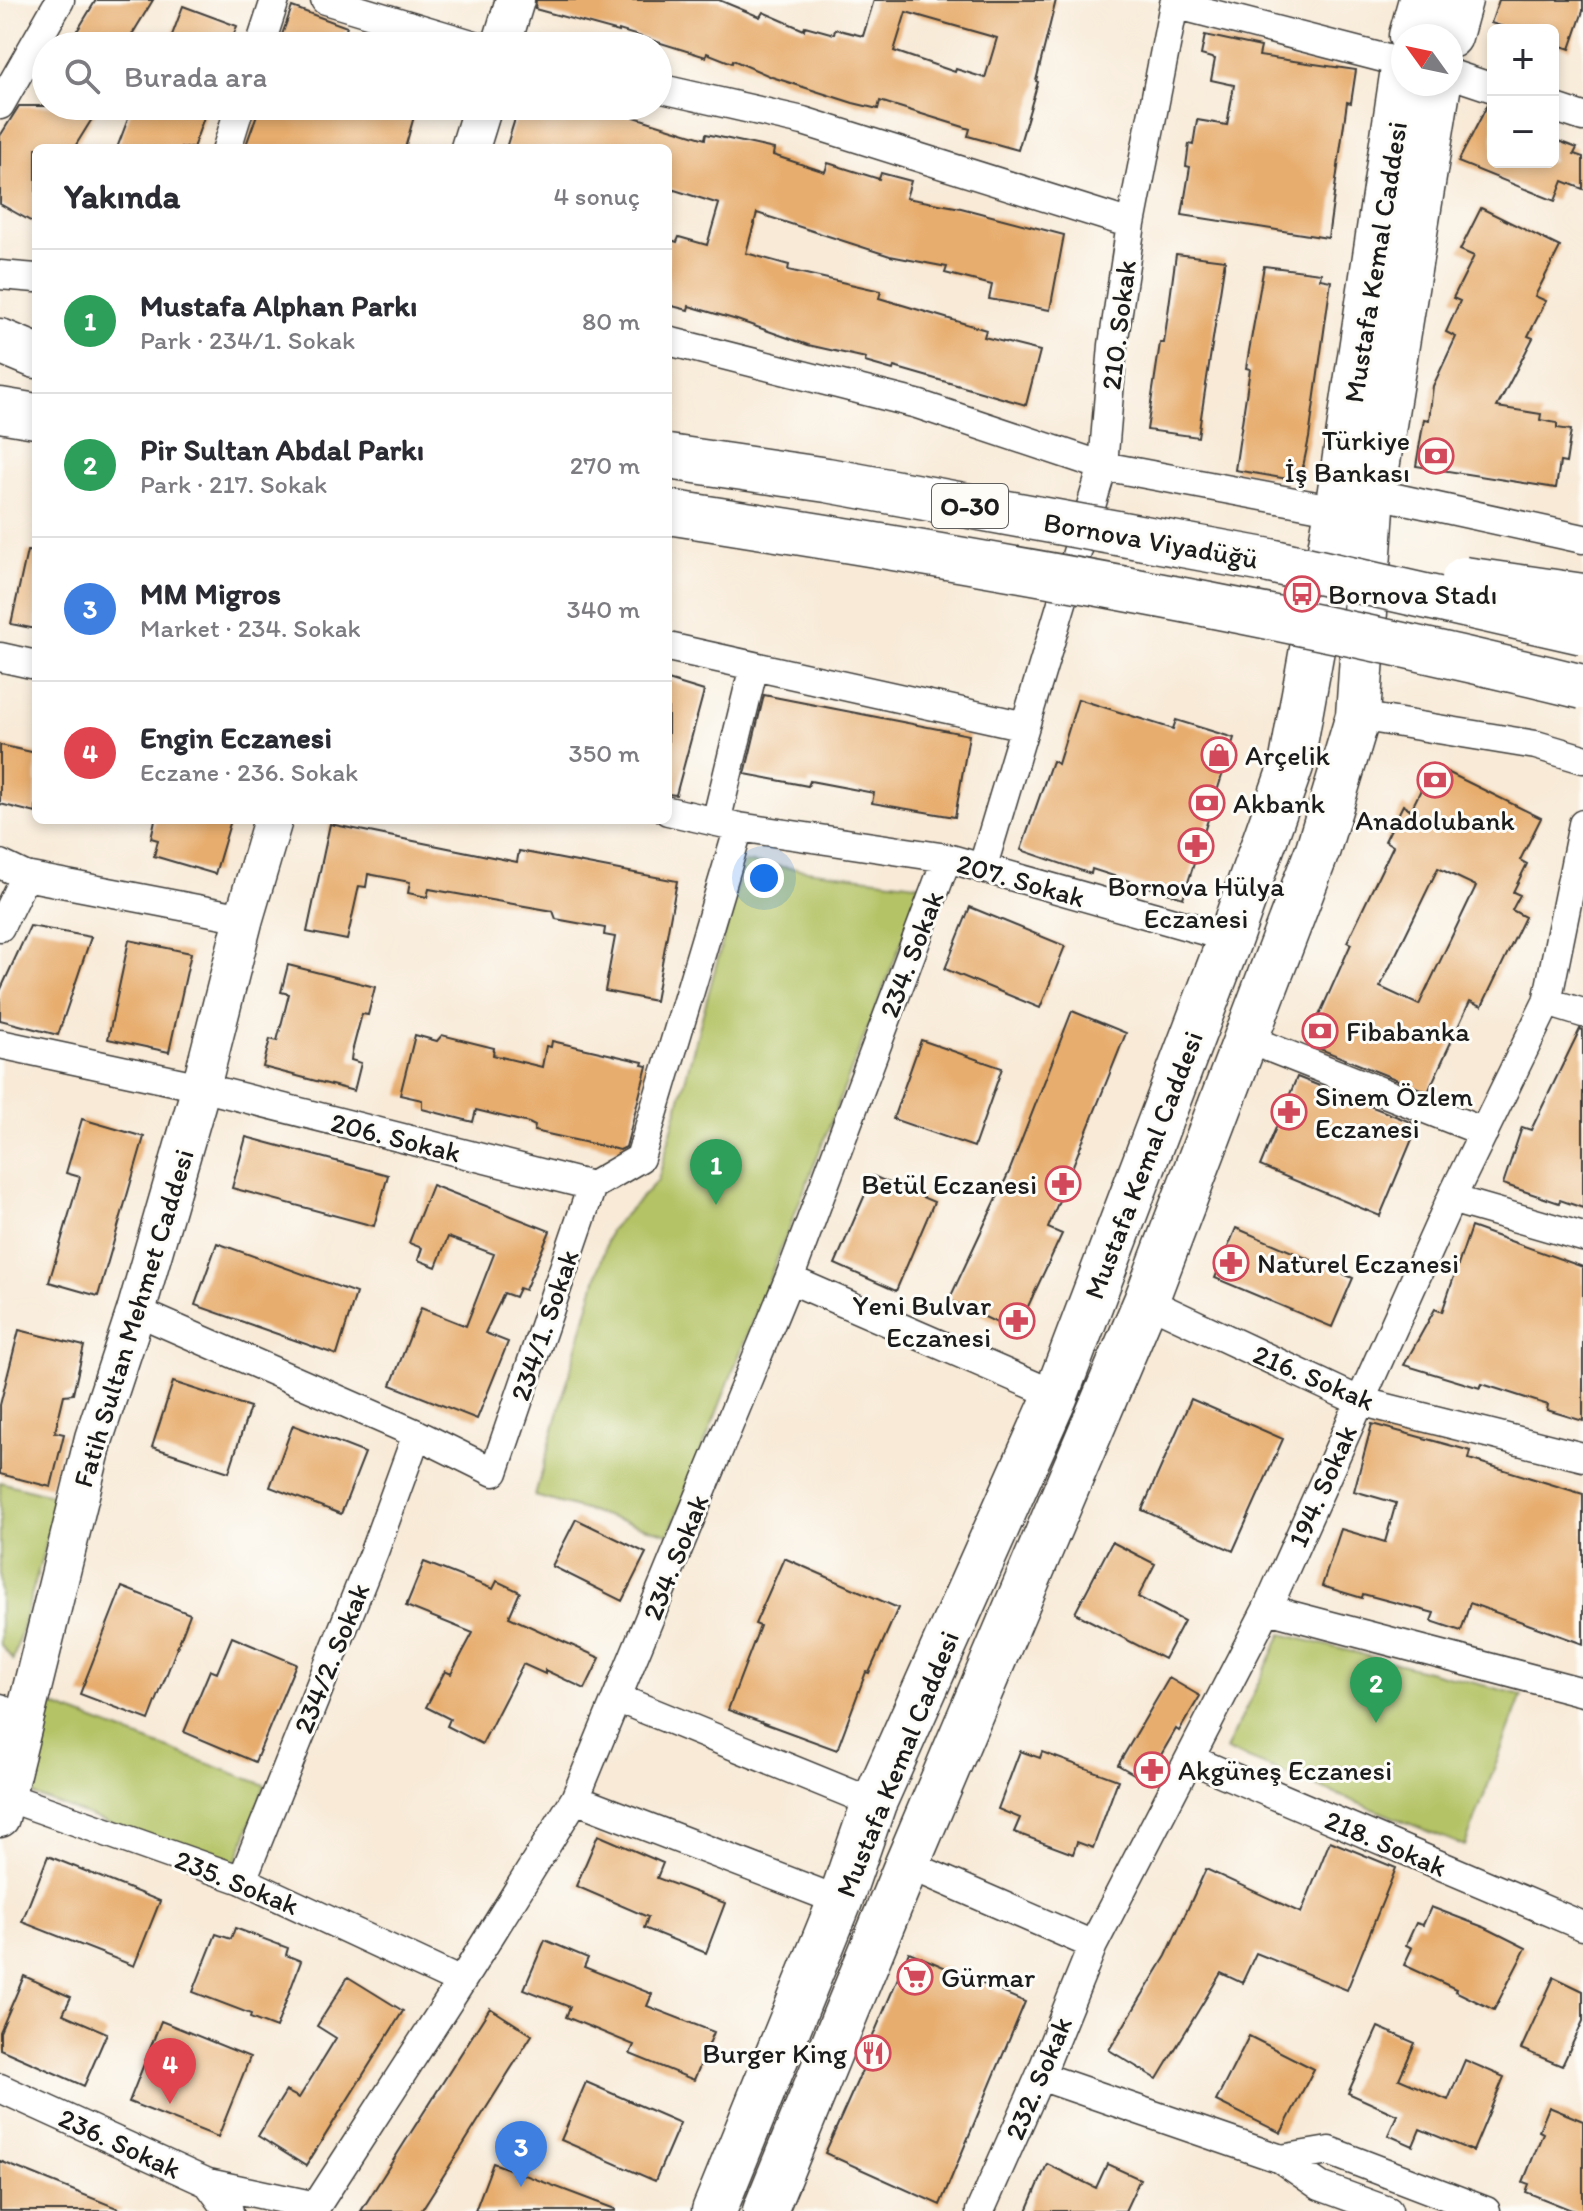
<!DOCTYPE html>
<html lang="tr">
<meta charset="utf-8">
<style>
:root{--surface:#fff;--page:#f7f7f7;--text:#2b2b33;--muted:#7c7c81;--line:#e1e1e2;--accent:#d1495b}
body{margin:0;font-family:Itim,sans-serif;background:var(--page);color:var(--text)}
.controls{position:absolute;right:24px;top:24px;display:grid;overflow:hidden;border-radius:12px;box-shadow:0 4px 12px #0003}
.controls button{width:72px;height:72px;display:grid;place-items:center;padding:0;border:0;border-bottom:2px solid var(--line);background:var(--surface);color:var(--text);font:40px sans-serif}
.compass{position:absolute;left:1391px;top:24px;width:72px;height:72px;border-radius:50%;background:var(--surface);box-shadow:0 4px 12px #0003;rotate:303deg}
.you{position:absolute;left:764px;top:878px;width:28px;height:28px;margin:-20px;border:6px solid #fff;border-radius:50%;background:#1a73e8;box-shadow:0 0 0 12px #1a73e833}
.badge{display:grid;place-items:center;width:52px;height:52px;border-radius:50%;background:var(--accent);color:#fff;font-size:26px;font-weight:700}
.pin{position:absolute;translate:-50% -66px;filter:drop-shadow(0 2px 4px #0008)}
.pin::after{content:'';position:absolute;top:42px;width:28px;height:24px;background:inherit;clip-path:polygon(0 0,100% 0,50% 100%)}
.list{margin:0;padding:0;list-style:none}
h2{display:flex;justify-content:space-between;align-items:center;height:104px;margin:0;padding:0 32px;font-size:34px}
h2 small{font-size:26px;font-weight:400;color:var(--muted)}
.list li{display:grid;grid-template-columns:52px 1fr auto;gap:24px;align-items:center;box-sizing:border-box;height:144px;padding:0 32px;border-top:2px solid var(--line)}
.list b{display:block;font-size:30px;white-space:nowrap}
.list p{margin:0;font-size:26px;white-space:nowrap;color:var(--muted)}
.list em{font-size:26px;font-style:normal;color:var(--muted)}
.icon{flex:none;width:44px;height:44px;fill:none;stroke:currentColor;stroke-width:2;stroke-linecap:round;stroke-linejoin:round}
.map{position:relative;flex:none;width:1583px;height:2211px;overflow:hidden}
.search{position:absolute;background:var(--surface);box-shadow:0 4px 12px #0003;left:32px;top:32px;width:640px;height:88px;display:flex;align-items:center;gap:20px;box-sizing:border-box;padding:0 28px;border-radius:44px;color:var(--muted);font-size:30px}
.panel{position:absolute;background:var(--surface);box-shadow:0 4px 12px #0003;left:32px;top:144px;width:640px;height:680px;border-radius:12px}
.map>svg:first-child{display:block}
.green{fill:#b4c365;stroke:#687040;stroke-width:2}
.building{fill:#e7ad6e;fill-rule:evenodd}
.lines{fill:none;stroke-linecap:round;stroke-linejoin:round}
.street-casing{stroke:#3d3b38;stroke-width:31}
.secondary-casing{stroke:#3d3b38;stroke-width:41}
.primary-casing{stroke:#3d3b38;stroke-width:47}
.highway-casing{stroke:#3d3b38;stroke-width:47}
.street{stroke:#fff;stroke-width:28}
.secondary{stroke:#fff;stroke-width:38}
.primary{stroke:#fff;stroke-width:44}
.highway{stroke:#fff;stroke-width:44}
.highway-bridge-casing{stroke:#3d3b38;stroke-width:47;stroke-linecap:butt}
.highway-bridge{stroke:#fff;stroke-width:44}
.labels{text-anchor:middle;stroke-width:6;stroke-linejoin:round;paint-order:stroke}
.shield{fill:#fdfcf7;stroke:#605f5e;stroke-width:2}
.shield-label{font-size:26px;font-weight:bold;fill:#1c1c1c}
.street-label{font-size:28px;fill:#1c1c1c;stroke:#fdfcf7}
.poi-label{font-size:28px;fill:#1c1c1c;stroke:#fdfcf7;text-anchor:start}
</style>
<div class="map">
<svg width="1583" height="2211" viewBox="0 0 1583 2211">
<rect width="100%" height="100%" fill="#fdfcf7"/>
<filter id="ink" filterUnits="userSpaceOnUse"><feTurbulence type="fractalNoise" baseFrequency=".0125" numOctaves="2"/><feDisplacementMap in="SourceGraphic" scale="16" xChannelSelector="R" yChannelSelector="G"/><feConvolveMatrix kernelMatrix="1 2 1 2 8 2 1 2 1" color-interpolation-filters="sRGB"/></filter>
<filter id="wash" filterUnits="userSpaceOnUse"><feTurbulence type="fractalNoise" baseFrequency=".006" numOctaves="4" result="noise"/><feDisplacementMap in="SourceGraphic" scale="32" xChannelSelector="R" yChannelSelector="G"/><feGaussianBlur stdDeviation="1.8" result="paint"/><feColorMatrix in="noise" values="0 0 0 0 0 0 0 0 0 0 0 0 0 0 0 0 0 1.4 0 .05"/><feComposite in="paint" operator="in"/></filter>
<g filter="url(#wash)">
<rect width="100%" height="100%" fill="#f8ead7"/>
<path class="green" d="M744,862L924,885L669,1534L535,1496L610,1230L658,1180Z
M0,1482L59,1497L13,1660L0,1644Z
M1282,1634L1522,1695L1465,1846L1226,1750Z
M49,1704L265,1785L233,1870L17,1789Z"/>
<g id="blocks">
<path class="building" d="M96,0H153L125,46H68Z
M536,0H719L760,17L763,12L804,30L805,26L834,34L835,29L863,36L874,0H1056L1036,81L1038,82L1018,150L968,136L970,129L880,101L878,109L853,103L772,77L733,60L732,63L707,53L706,57L619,30V32L535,9ZM906,12L997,38L985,78L956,69L955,72L894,51Z
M1499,0H1583V11L1570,49L1553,43V30H1513L1491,23Z
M183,6L237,26L229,46H168Z
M292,7L347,27L340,46H278Z
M1205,35L1261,47L1259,56L1356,70L1351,103L1347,102L1328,238L1182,215L1190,167L1186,166L1189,144L1193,145L1197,120L1227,125L1234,85L1211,80L1215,59L1201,55Z
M1488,104L1493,105V162H1553V139L1577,148L1574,154L1583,157V189L1563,181L1555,201L1458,162Z
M19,106H100L74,148H36V224L0,204V136Z
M133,106H208L193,148H117Z
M260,106H417L405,148H245Z
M519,106H599L705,139L706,134L774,149L773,155L825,172L828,163L879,179L881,173L911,181L906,198L961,208L1064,235L1050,310L989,299L992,285L945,273L947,267L890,256L757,213L746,253L789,265L788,270L881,291L879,298L986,330L984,337L1040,351L1026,405L894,367L893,370L865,362L866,358L808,345L737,320L689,306L688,310L668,305V239L677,242L679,237L707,245L719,204L668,188V148H506Z
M1481,208L1560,247L1535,296L1546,301L1528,336L1533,338L1497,407L1541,414L1540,420L1557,423V428L1571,430L1566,463L1560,462L1556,488L1416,466L1424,419L1429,420L1433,386L1456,337L1446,332L1460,301L1453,298L1474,256L1460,250Z
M1176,254L1225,260L1198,437L1147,430L1160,343H1164Z
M1264,266L1321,273L1320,279L1331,281L1309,438L1300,481L1235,470L1250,369L1246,368Z
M27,551L36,552V629L11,624Z
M668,680L704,691L676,795L668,794Z
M764,695L969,735L955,817L872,803L874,793L810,781L808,786L745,774Z
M1078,699L1173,729L1176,720L1234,738L1183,898L1092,869L1091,874L1021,850L1052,761L1058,764Z
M0,745L36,753V813L0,804Z
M1433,765L1541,818L1520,860L1527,864L1513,892L1520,895L1512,910L1525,917L1482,1006L1470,1001L1428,1092L1310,1045L1312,1040L1309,1038L1351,944L1347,942L1393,846L1385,841L1403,805L1411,810ZM1438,868L1476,886L1419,1005L1380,987Z
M155,820H231L215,874L154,856L158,840L151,838Z
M330,824L517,862L519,851L677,881L655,1001L605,991L615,937L604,935L605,928L556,919L553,911L474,897L429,889L427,897L408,893L410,882L368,874L366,887L359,886L347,940L307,932Z
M970,907L1065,946L1040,1008L945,969Z
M30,926L91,937L58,1035L0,1020V991Z
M129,940L191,953L169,1052L108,1039Z
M288,965L375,987L368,1015L362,1014L352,1052L351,1060L361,1063L354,1091L263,1067L270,1039L277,1041L289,994L281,992Z
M1072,1011L1126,1033L1048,1228L1062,1234L1016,1332L949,1300L1009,1172Z
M1580,1029L1583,1030V1208L1560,1200L1559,1203L1503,1184L1522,1127L1531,1130Z
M415,1035L437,1041L442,1035L494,1048L493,1055L542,1067L546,1046L551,1047L552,1041L643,1062L642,1065L647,1066L626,1147L620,1150L534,1131L535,1126L529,1123L476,1110L473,1122L422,1109V1100L400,1095Z
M921,1040L1002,1068L974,1147L893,1119Z
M1297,1077L1418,1125L1380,1216L1260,1166Z
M82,1119L144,1137L98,1296L49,1282L80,1177L66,1173Z
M246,1137L388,1175L374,1226L232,1188Z
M873,1176L934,1202L896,1291L835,1264Z
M432,1185L550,1231L525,1290L519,1288L515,1297L504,1293L485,1333L508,1342L477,1419L391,1385L421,1308L466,1326L494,1254L448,1237L436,1267L418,1260L422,1248L409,1243Z
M1471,1227L1583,1267V1421L1547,1410L1548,1405L1482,1384L1480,1388L1404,1365L1435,1309L1442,1312Z
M1236,1228L1353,1278L1332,1327L1215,1278Z
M217,1243L356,1293L337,1355L195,1305Z
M19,1330L84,1346L73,1394L64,1395L55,1432L64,1434L51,1487L0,1474V1405Z
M173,1382L250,1407L229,1472L152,1447Z
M1191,1399L1283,1439L1233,1551L1142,1510Z
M1372,1424L1471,1451L1469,1459L1583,1494V1644L1470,1603L1461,1631L1431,1621L1434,1613L1363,1594L1362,1598L1322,1586L1341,1529L1385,1542L1396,1503L1354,1491Z
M293,1425L365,1453L341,1514L270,1487Z
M576,1519L646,1553L622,1601L552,1566Z
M1112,1542L1155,1564L1138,1597L1184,1621L1164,1659L1075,1613Z
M784,1558L898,1608L869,1673L866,1672L837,1750L728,1710L760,1626L755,1624Z
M424,1562L493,1589L497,1581L520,1592L509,1617L600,1658L585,1689L545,1670V1674L523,1664L482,1744L447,1726L450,1719L426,1707L445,1671L451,1674L473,1633L406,1606Z
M122,1587L190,1614L149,1720L80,1694Z
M232,1637L296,1664L255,1762L184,1732L210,1670L217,1673Z
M1169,1678L1200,1696L1179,1731L1176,1729L1146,1781L1118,1765Z
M1020,1751L1040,1758L1042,1752L1118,1780L1093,1848L1077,1842L1073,1854L1014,1832L1020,1818L998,1809Z
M598,1835L663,1863L657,1878L725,1903L706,1953L644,1928L648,1917L576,1886Z
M1330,1841L1396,1868L1347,1990L1256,1953L1242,1983L1221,1973L1157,2079L1109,2050L1166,1956L1206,1869L1301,1913Z
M48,1856L160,1901L134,1966L22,1922Z
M1431,1907L1486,1928L1526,1948L1494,2010L1455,1991L1456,1989L1404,1965L1412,1948L1406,1945L1416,1923L1423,1925Z
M235,1928L288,1948L286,1955L301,1961L276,2028L250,2018L251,2014L193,1992L216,1934L231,1939Z
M545,1940L588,1958L584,1967L652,1994L647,2006L714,2032L694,2080L630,2054L634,2045L566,2017L570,2007L524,1989Z
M909,1952L1025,2002L940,2205L825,2153L864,2066L861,2064Z
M24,1976L71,1997L63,2014L107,2033L84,2086L0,2049V2032Z
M348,1977L403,2011L306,2166L258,2136L286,2091L299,2098L336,2038L317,2026Z
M1554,1977L1583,1991V2021L1562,2066L1521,2049Z
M490,2008L532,2035L463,2145L421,2211H361Z
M161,2021L250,2057L218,2137L129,2102Z
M1378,2027L1415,2043L1399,2079L1448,2100L1465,2060L1504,2077L1473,2151L1420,2129L1413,2146L1388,2135L1397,2115L1348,2093Z
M1249,2036L1314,2069L1281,2133L1216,2101Z
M586,2082L680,2123L655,2181L561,2140Z
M1549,2107L1583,2121V2211H1574L1526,2192L1529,2184L1523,2182L1543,2133L1539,2131Z
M0,2161L122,2210L121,2211H0Z
M493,2163L615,2209V2211H475Z
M1047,2164L1096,2188L1107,2164L1140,2179L1125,2211H1027Z"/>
</g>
</g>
<g filter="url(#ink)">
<use href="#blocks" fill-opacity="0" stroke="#3d3b38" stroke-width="2"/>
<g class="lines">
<defs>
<path id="street" d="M325,0L478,46
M260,46L275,0
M1451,74L1493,88
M658,88L803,121L1131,224
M0,105L60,0
M1553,107L1583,117
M227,148L240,106
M0,275L36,278
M668,341L917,404L1103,466L1337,510
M1373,493L1583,539
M668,647L1025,726
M0,657L36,665
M1358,716L1536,745L1583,759
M668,811L739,827L947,858L1230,938
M716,822L754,666
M0,864L25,876L0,927
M982,869L1103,466L1113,345L1131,224L1174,4L1403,63
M25,876L244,918
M1547,1002L1583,1013
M1245,1038L1484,1132
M0,1044L201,1087L592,1186
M1451,1199L1583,1237
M789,1279L1056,1395
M1146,1301L1359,1401L1583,1457
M136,1311L417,1434L494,1472L592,1186L640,1158L739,827
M1267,1609L1583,1692
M617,1698L874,1803
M0,1708L20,1737
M1190,1759L1583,1926
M7,1797L242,1880L461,1982
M575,1799L840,1901
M907,1864L1093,1945L1267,1609L1451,1199L1547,1002L1583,824
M242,1880L375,1549L417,1434
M1040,2076L1281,2159L1320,2186L1388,2211
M0,2088L208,2183L229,2211
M1281,2159L1329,2151L1486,2211
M208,2183L316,2206
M313,2211L461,1982L575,1799L789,1279L947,858
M980,2211L1040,2076L1093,1945"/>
<path id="secondary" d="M501,46L515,0
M470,148L483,106
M0,1818L94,1438L136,1311L201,1087L244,918L273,820"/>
<path id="primary" d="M1411,36L1421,0
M1450,36L1460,0
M714,2211L840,1901L874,1803L1056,1395L1230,938L1291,766L1337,510L1403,69
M765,2211L907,1864L1146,1301L1318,849L1358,716L1373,493L1439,84"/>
<path id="highway" d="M0,341L36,356
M0,410L36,416"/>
</defs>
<use href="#street" class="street-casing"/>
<use href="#secondary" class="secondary-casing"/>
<use href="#primary" class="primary-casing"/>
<use href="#highway" class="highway-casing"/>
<use href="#street" class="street"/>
<use href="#secondary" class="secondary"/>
<use href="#primary" class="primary"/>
<use href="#highway" class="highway"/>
<defs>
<path id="highway-bridge" d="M668,457L827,480L1270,561L1583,632
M668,512C975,559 1282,613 1583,687
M1464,579L1583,596"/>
</defs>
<use href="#highway-bridge" class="highway-bridge-casing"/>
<use href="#highway-bridge" class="highway-bridge"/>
</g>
</g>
<defs>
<symbol id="bank-ring" viewBox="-11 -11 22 22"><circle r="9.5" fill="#fdfcf7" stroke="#d1495b" stroke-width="1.5"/><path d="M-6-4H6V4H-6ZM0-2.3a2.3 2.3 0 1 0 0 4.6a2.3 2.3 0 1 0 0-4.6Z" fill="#d1495b"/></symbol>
<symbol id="bus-ring" viewBox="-11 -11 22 22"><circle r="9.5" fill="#fdfcf7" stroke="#d1495b" stroke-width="1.5"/><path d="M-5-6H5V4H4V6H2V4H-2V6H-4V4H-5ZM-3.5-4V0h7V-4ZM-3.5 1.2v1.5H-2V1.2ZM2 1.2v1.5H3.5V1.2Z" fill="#d1495b"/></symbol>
<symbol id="shop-ring" viewBox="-11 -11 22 22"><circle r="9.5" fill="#fdfcf7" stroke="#d1495b" stroke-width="1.5"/><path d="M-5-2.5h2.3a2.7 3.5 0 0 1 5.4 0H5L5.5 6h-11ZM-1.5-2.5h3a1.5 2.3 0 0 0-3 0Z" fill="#d1495b"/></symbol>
<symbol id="pharmacy-ring" viewBox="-11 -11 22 22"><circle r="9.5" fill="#fdfcf7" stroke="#d1495b" stroke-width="1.5"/><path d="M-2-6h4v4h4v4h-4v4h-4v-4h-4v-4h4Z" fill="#d1495b"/></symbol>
<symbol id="supermarket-ring" viewBox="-11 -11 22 22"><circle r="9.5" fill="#fdfcf7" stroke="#d1495b" stroke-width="1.5"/><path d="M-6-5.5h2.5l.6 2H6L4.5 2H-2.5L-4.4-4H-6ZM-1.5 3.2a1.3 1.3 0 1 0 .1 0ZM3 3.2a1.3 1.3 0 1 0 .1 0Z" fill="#d1495b"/></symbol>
<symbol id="restaurant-ring" viewBox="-11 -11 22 22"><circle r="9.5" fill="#fdfcf7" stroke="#d1495b" stroke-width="1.5"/><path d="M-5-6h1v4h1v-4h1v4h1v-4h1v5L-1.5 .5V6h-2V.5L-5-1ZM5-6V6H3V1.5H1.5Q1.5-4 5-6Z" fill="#d1495b"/></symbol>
</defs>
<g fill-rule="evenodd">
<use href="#bank-ring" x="1416" y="436" width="40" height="40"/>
<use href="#bus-ring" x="1282" y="574" width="40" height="40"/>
<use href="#shop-ring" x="1199" y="735" width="40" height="40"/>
<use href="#bank-ring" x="1415" y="760" width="40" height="40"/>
<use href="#bank-ring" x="1187" y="783" width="40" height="40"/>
<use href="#pharmacy-ring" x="1176" y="826" width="40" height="40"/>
<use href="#bank-ring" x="1300" y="1011" width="40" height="40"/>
<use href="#pharmacy-ring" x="1269" y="1092" width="40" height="40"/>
<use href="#pharmacy-ring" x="1043" y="1164" width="40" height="40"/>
<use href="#pharmacy-ring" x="1211" y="1243" width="40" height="40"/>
<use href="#pharmacy-ring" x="997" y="1301" width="40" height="40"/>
<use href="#pharmacy-ring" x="1132" y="1750" width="40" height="40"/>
<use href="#supermarket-ring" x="895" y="1957" width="40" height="40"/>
<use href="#restaurant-ring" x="853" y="2033" width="40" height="40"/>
</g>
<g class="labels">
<rect class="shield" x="932" y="484" width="76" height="44" rx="6"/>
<g class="shield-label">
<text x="970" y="515">O-30</text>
</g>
<g class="street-label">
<text transform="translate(1375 262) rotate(-81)" y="10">Mustafa Kemal Caddesi</text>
<text transform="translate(1118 325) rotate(-83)" y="10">210. Sokak</text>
<text transform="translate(1151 540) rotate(10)" y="10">Bornova Viyadüğü</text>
<text transform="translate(1021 880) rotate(16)" y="10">207. Sokak</text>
<text transform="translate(911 954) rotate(-69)" y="10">234. Sokak</text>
<text transform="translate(396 1137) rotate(14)" y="10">206. Sokak</text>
<text transform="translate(1143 1165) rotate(-69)" y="10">Mustafa Kemal Caddesi</text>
<text transform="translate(133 1318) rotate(-73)" y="10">Fatih Sultan Mehmet Caddesi</text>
<text transform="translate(544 1325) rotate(-71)" y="10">234/1. Sokak</text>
<text transform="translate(1314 1377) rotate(23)" y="10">216. Sokak</text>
<text transform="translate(1322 1486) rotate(-66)" y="10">194. Sokak</text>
<text transform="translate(675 1557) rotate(-68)" y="10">234. Sokak</text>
<text transform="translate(331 1658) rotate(-68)" y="10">234/2. Sokak</text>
<text transform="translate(897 1764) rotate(-68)" y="10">Mustafa Kemal Caddesi</text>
<text transform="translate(1386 1843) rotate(23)" y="10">218. Sokak</text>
<text transform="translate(237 1882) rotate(22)" y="10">235. Sokak</text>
<text transform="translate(1038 2078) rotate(-67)" y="10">232. Sokak</text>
<text transform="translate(120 2143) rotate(25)" y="10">236. Sokak</text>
</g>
<g class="poi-label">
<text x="1410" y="450" text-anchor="end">Türkiye<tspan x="1410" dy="32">İş Bankası</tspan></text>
<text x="1328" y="604">Bornova Stadı</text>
<text x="1245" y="765">Arçelik</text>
<text x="1233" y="813">Akbank</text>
<text x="1435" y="830" text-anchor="middle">Anadolubank</text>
<text x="1196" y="896" text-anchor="middle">Bornova Hülya<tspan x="1196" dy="32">Eczanesi</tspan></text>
<text x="1346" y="1041">Fibabanka</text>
<text x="1315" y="1106">Sinem Özlem<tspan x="1315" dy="32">Eczanesi</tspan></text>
<text x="1037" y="1194" text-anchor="end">Betül Eczanesi</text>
<text x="1257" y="1273">Naturel Eczanesi</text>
<text x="991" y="1315" text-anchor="end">Yeni Bulvar<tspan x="991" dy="32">Eczanesi</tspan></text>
<text x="1178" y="1780">Akgüneş Eczanesi</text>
<text x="941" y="1987">Gürmar</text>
<text x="847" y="2063" text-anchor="end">Burger King</text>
</g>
</g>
</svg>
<div class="controls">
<button>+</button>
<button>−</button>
</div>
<svg class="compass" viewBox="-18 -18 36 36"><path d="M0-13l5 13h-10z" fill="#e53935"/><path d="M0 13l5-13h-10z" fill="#7c7c81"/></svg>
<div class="you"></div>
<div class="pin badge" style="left:716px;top:1205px;background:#2e9e5b">1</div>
<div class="pin badge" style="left:1376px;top:1723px;background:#2e9e5b">2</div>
<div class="pin badge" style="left:521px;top:2187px;background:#3f7fe0">3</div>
<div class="pin badge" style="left:170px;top:2104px;background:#e0444e">4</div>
<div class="search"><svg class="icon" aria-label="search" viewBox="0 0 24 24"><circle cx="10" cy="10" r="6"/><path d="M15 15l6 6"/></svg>Burada ara</div>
<section class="panel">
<h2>Yakında<small>4 sonuç</small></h2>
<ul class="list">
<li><span class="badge" style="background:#2e9e5b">1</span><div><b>Mustafa Alphan Parkı</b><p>Park · 234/1. Sokak</p></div><em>80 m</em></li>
<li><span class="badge" style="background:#2e9e5b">2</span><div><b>Pir Sultan Abdal Parkı</b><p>Park · 217. Sokak</p></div><em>270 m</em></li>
<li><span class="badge" style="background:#3f7fe0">3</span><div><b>MM Migros</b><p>Market · 234. Sokak</p></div><em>340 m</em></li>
<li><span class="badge" style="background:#e0444e">4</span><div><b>Engin Eczanesi</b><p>Eczane · 236. Sokak</p></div><em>350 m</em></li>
</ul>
</section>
</div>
